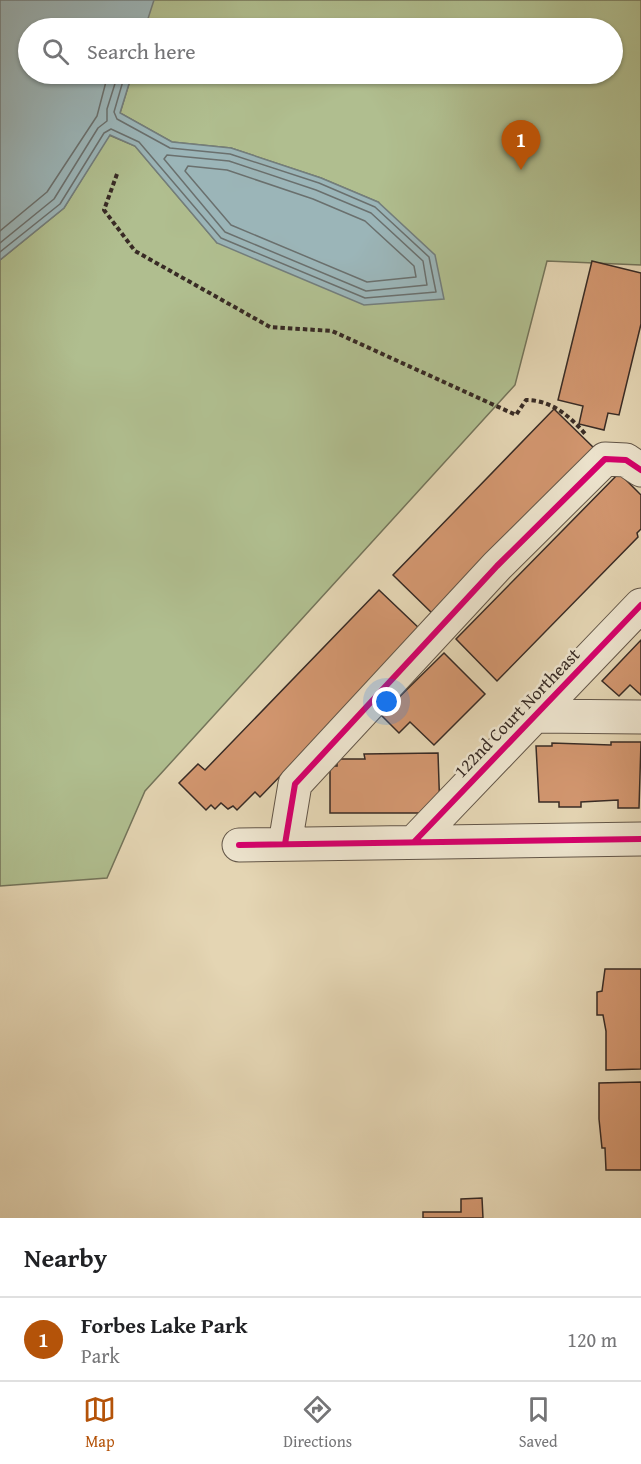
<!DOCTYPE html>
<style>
:root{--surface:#fff;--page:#f6f6f6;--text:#202124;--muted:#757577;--line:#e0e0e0;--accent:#b45309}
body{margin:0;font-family:"Gentium Book Plus",serif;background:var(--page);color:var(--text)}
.you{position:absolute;left:387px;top:702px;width:21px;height:21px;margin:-15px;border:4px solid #fff;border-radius:50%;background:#1a73e8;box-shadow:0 0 0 9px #1a73e833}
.badge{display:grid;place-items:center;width:39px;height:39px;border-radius:50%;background:var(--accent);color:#fff;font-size:20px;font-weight:700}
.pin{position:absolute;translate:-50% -50px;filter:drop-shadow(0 2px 3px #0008)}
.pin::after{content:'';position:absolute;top:32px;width:21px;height:18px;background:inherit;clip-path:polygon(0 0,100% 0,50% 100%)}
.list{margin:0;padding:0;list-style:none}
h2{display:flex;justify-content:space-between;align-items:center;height:78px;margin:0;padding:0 24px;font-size:26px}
h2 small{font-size:20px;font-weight:400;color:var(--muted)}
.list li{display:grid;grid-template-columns:39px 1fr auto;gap:18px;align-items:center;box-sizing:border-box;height:84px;padding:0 24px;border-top:2px solid var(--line)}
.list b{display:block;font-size:22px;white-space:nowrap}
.list p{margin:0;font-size:20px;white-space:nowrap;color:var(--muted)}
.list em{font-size:20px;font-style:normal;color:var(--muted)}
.icon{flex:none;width:33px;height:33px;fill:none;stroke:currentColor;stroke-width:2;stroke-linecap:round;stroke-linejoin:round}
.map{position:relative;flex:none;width:641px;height:1218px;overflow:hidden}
.search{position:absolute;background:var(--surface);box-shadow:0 2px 4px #0004;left:18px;right:18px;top:18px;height:66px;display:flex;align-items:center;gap:15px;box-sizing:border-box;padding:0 21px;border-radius:33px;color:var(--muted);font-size:22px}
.sheet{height:162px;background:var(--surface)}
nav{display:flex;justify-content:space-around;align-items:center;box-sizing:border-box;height:84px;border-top:2px solid var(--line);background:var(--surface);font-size:16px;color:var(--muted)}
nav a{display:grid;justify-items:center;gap:3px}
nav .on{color:var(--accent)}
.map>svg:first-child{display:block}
.green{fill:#b0be8f;stroke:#74745a;stroke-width:1.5}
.water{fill:#9bb5b8;stroke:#737e7d;stroke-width:1.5}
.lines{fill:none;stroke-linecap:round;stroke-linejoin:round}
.shore{stroke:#6a706e;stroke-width:1.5}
.building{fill:#d2966f;stroke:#382b25;stroke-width:1.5}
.minor-casing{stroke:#635648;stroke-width:35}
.path{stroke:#382b25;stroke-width:4;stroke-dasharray:4.5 3;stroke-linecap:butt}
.minor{stroke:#ede4ce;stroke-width:33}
.cycleway-casing{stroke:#ede4ce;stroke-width:10}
.cycleway{stroke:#d6006c;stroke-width:6}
.labels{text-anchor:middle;stroke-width:5;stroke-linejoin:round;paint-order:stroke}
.street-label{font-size:18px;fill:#382b25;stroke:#ede4ce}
</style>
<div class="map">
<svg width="641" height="1218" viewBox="0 0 641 1218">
<rect width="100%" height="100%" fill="#e4d5b3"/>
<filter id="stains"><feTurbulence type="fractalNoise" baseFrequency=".00333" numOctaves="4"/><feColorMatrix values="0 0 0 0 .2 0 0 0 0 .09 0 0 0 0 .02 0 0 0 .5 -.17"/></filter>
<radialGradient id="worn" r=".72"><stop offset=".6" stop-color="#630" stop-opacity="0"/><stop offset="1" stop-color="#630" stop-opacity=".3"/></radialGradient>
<path class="green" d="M152,0H641V265L547,261L515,385L145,791L107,878L0,886V260L64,208L109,135L135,146L217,243L378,202L321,178L231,148L172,142L120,113L132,74H612V28H145Z"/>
<path class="water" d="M0,0H154L145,28H28V74H132L120,113L172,142L231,148L321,178L378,202L435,255L444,299L364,305L217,243L135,146L110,135L64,208L0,260Z"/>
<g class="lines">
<path class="shore" d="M167,155L229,161L316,190L371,213L423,261L427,285L366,291L225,232L164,159Z
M188,166L227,170L313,199L365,221L414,266L416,277L367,282L231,225L185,171Z
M0,231L47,192L97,116L108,74
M0,243L54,199L98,128L107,121V109L118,74
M0,252L60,204L104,133L111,129L139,142L221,238L365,298L436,292L429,257L375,207L319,183L230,154L170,148L117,119L114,112L125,74"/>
</g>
<path class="building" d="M592,261L641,273V324L619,415L608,413L604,430L579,424L583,406L558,400Z
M554,409L596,450L435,616L393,575Z
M619,473L641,495V529L637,533L638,537L497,681L456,639Z
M379,590L421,630L260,797L255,792L237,810L233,806L228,809L221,803L215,809L211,805L206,810L179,783L198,764L205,770Z
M641,640V695L630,685L619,696L602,681Z
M444,653L485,694L434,745L410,722L399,733L381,715Z
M611,742H641L639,808H618V800L581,802V807H559V802H539L536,746H552V743L611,745Z
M438,753L440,813H330V766H337V759H365L364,754Z
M605,969H641V1069L606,1070V1031L603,1015H597V992L602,991Z
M641,1082V1170H606L605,1148H602L599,1119V1083Z
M482,1198L483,1218H423V1212H461V1199Z"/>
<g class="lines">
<defs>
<path id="minor" d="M536,716L641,717
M414,842L641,605
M285,844L295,784L497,566L605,459L626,460L641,470
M239,845L641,839"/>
</defs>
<use href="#minor" class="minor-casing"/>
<path class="path" d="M117,174L104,210L135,251L270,327L332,331L516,415L526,400C551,400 570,416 586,435"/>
<use href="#minor" class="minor"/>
<defs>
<path id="cycleway" d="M414,842L641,605
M285,844L295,784L497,566L605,459L626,460L641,470
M239,845L641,839"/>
</defs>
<use href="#cycleway" class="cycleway-casing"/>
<use href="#cycleway" class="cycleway"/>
</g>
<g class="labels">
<g class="street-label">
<text transform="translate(517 713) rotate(-46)" y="6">122nd Court Northeast</text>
</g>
</g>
<rect width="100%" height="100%" filter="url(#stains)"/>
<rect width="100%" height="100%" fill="url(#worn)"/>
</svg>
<div class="you"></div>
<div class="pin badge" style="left:521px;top:170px">1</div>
<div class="search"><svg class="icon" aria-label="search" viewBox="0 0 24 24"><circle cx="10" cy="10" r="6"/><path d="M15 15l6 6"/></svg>Search here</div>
</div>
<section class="sheet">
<h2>Nearby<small></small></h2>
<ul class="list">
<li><span class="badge">1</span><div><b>Forbes Lake Park</b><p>Park</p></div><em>120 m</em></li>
</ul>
</section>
<nav>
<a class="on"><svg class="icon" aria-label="map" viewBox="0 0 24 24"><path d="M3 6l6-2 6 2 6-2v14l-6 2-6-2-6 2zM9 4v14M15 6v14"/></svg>Map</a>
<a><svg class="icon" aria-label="directions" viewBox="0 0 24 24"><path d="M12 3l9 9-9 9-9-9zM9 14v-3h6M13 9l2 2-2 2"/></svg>Directions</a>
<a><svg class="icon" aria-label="saved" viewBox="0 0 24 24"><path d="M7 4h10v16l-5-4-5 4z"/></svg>Saved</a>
</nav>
